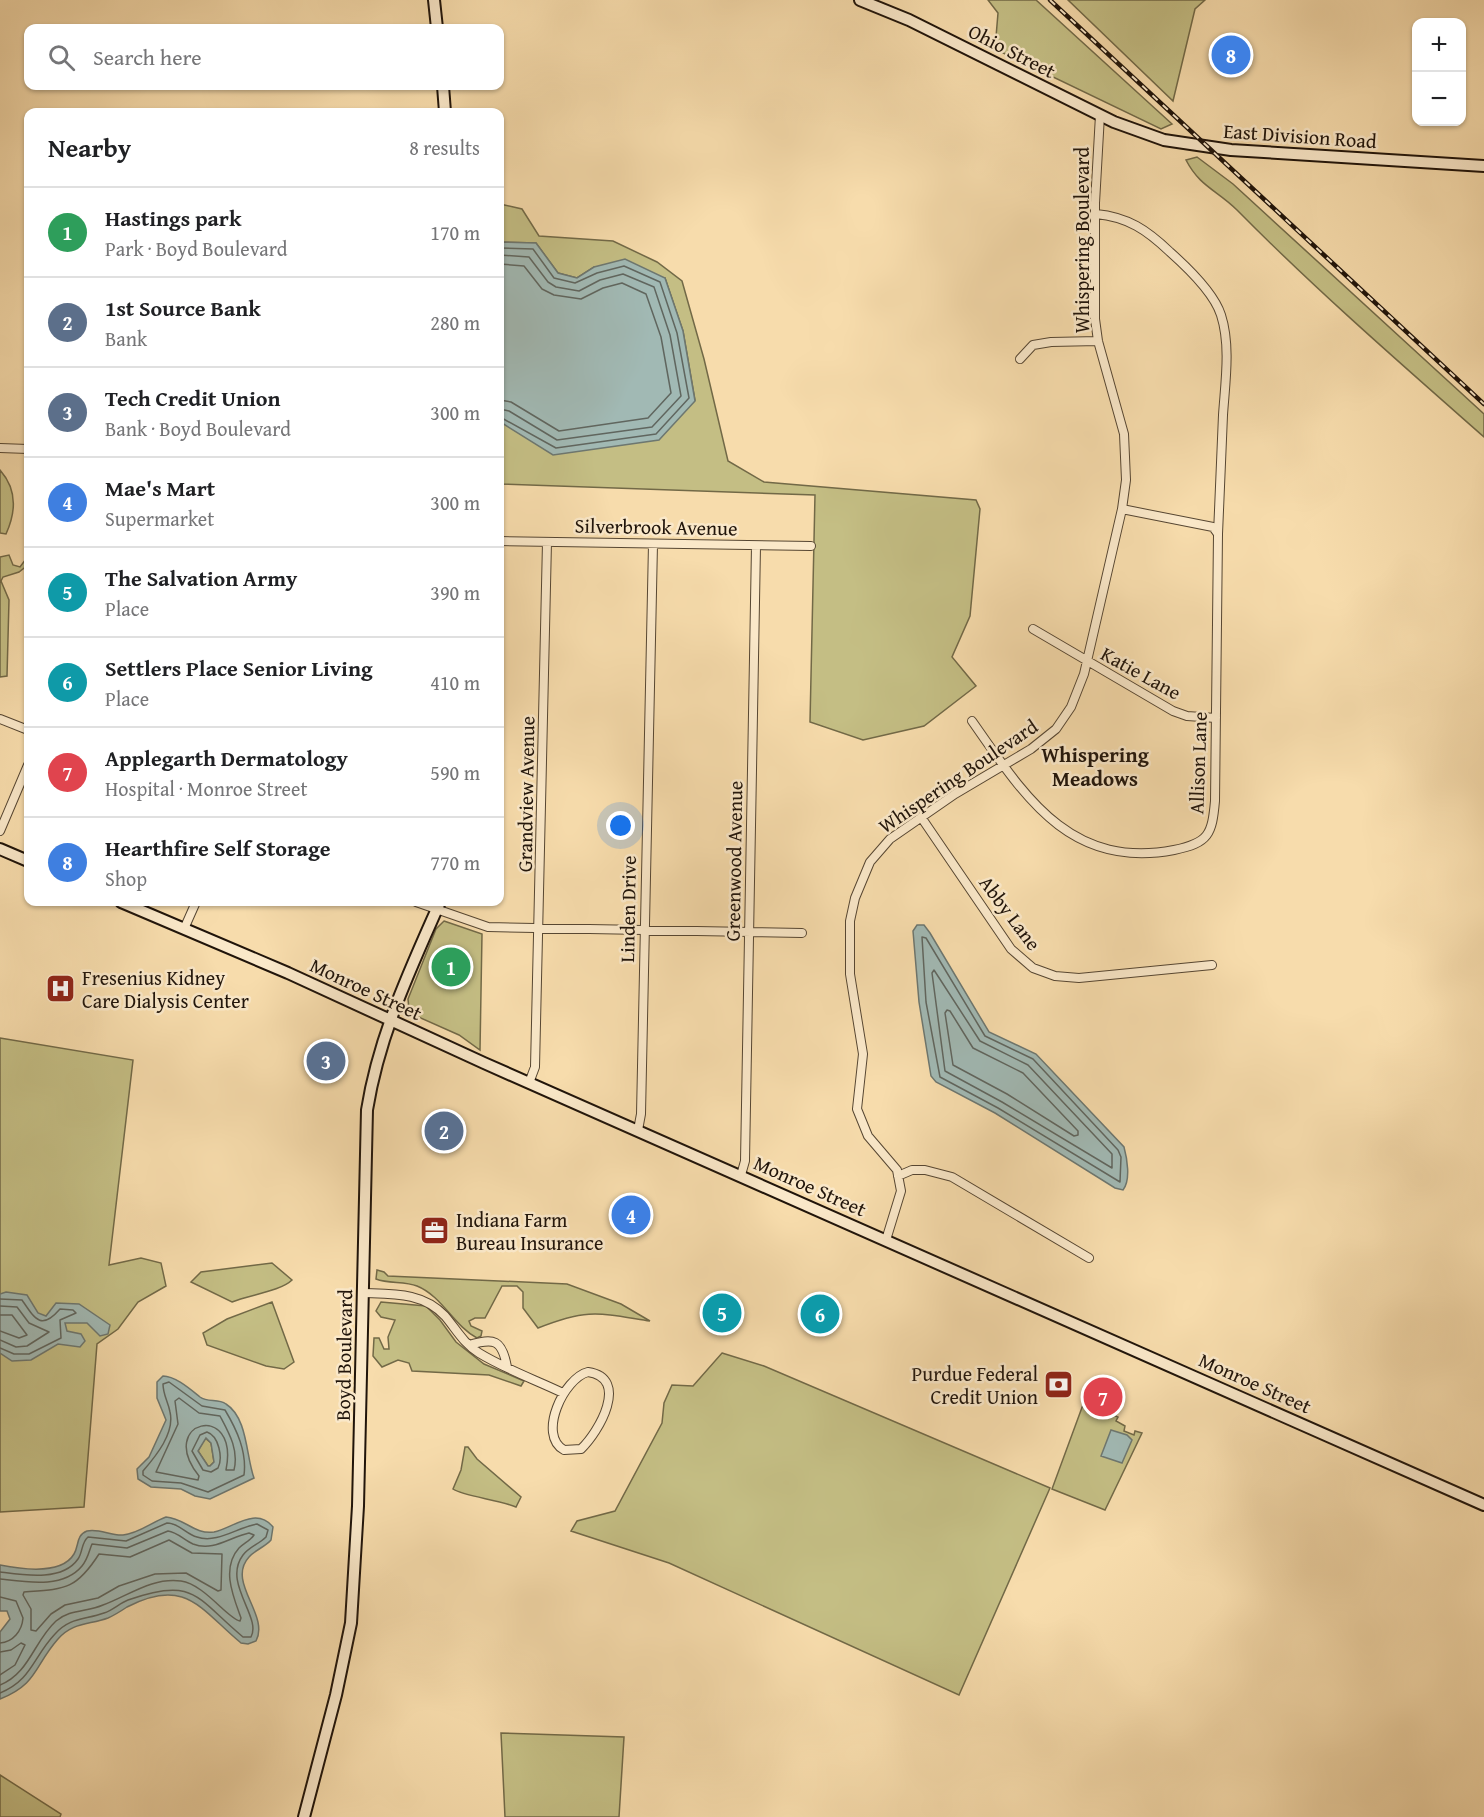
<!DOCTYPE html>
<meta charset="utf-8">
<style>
:root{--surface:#fff;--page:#f6f6f6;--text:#202124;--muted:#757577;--line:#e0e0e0;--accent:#2563eb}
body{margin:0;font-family:"Gentium Book Plus",serif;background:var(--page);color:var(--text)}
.controls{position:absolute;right:18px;top:18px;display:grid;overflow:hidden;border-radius:12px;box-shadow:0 2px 4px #0004}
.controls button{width:54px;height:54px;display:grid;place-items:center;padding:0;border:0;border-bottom:2px solid var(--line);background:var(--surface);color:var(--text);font:30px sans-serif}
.you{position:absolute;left:621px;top:826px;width:21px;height:21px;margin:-15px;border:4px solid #fff;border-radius:50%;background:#1a73e8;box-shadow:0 0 0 9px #1a73e833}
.badge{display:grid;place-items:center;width:39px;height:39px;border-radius:50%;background:var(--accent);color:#fff;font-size:20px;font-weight:700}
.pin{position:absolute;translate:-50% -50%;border:3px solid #fff;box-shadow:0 2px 6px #0006}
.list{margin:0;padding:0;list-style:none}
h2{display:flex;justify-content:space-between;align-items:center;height:78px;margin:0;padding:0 24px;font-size:26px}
h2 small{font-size:20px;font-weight:400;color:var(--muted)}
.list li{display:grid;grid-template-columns:39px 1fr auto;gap:18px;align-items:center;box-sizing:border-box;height:90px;padding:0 24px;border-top:2px solid var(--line)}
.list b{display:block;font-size:22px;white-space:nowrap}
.list p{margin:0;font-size:20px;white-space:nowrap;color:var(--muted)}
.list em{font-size:20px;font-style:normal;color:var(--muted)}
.icon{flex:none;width:33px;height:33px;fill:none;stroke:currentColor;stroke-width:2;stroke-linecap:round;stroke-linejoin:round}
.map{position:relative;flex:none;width:1484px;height:1817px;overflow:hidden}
.search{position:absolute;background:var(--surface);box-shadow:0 2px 4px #0004;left:24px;top:24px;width:480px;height:66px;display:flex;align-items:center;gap:15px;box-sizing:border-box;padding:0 21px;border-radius:12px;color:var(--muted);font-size:22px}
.panel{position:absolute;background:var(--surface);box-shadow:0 2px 4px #0004;left:24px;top:108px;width:480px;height:798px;border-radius:12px}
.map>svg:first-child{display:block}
.green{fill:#c4be84;stroke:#726947;stroke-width:1.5}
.water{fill:#a1b9b4;stroke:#6d7770;stroke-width:1.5;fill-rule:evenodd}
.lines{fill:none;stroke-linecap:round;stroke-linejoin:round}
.shore{stroke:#60665f;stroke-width:1.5}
.street-casing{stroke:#564632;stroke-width:10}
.secondary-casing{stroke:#20140a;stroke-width:14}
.street{stroke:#fae8c9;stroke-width:8}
.secondary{stroke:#fae8c9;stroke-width:10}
.rail-casing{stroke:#20140a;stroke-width:4.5}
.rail{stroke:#fae8c9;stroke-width:2;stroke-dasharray:7;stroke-linecap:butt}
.labels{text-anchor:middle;stroke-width:5;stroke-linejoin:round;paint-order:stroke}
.street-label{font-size:20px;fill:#20140a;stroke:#fae8c9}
.poi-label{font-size:20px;fill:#20140a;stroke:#fae8c9;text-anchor:start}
.neighbourhood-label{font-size:21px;font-weight:bold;fill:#20140a;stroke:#fae8c9}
</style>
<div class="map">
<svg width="1484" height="1817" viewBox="0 0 1484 1817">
<rect width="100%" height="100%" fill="#f7dcac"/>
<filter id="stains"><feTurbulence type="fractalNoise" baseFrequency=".00333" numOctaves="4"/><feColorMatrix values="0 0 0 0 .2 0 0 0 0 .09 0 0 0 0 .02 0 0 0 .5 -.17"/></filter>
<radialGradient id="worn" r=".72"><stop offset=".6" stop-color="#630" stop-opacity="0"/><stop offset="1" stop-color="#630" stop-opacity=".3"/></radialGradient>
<path class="green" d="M988,0H1036L1172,124L1161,129L995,49L998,13Z
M1068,0H1205L1195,9L1173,101Z
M1197,157L1233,184L1484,414V437C1400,363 1316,290 1237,210C1217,190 1200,187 1186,160Z
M500,204L522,209L539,236L613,241L657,262L682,281L704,359L728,461L764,482L976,500L980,509L970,616L952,657L976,686L924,726L863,740L810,722L815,495L500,484V414L502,423L695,400L683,331L665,278L594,267L577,278L558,273L536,243L500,242Z
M0,470C17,489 16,512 6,534L0,533Z
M26,543H28V565L19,572L3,577L1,581L9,600L7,676L0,677V557L9,555L13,565L20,567L26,559Z
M444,921L482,934L480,1050L459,1035L414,1015L409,1009L408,999L436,929Z
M0,1038L133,1060L109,1265L141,1258L161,1263L166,1286L138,1302L118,1329L97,1344L84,1507L0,1512Z
M272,1263L292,1280C281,1291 249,1295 232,1302L191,1282L201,1272Z
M377,1270L384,1272L388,1276L567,1284L621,1304L650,1321C599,1313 588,1308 538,1328L523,1308V1292L517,1286H502L485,1318H475L469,1321L471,1326L482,1331L481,1336L477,1338C454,1326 442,1296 417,1286C404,1281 389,1284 376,1279Z
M272,1302L294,1362L284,1369L266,1366L207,1345L203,1333L227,1319Z
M381,1302L426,1306L440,1320L456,1342L484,1364L524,1381L521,1386L489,1375L412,1371L409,1363L398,1360L382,1367L373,1356L374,1338H379L384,1349H389L388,1337L395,1320L381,1317L376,1311Z
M722,1353L764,1366L1050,1488L959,1695L669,1563L571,1531L577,1521L615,1511L662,1423L664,1403L672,1385L693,1386Z
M1084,1402L1118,1417L1116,1421L1125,1426L1124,1431L1134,1435L1135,1431L1142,1433L1105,1510L1052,1489Z
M205,1438L211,1443L214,1462L210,1466H208L198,1451Z
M465,1447H468L477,1459L521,1497L516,1507C500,1500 463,1496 453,1489L461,1470Z
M501,1733L624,1737L619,1817H505Z
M0,1775L61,1814L60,1817H0Z"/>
<path class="water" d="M500,242L536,243L558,273L577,278L594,267L625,259L665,278L683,331L695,401L659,440L553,455L502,423L500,414Z
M917,925H924L930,933L989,1032L1036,1054L1124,1147C1127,1158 1131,1180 1123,1190L1115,1188L995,1113L936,1082L931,1076L919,1002L913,931Z
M6,1292L27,1295L38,1313L46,1316L56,1303L79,1304L110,1325L108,1334L100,1336L87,1323H65L67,1331L81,1334L85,1341L80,1347L58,1344L31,1360L12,1361L0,1353V1294Z
M163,1376C175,1376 190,1389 200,1397C208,1403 218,1398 226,1404C248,1418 246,1457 254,1478L210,1499L195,1496L181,1489L151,1487L138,1479L137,1469L149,1457L166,1420L157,1398V1382ZM206,1438L211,1443L214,1462L210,1466H208L198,1451Z
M1111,1430L1127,1435L1132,1440L1122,1463L1101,1456Z
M166,1517C184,1518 195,1535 214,1532C233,1528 256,1506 273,1527L271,1540C265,1547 255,1550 249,1557C226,1582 270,1615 256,1641L248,1644L241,1643C201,1610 186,1576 127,1607C121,1611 115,1615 108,1618C89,1625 73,1622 58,1639C34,1666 38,1684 0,1699V1632L10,1619L7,1611H0V1565C20,1569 61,1576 74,1554C79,1546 76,1535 87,1531C99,1528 111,1536 123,1535C138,1534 152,1522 166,1517Z"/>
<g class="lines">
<path class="shore" d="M500,248L533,249L554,278L575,283L597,273L624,266L660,282L677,333L689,398L656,434L556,448L500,417
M500,255L529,257L548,282L556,287L579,291L600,280L623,274L654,287L670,335L681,396L652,427L557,440L509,411L500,409
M500,264L524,266L542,289L554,295L581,299L603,288L622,283L646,294L661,337L671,393L648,418L559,431L511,402L500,400
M922,937L926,938L985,1036L1033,1059L1118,1150L1121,1157L1120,1182L998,1108L940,1077L926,1002Z
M934,970L980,1041L1028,1065L1112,1154V1168L1002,1102L945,1071L932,973Z
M947,1010L950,1011L973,1048L1023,1073L1078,1131V1135L1074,1136L1007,1094L953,1065L945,1013Z
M0,1299L22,1300C35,1319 41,1331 60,1309L73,1310L76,1313L60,1320L61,1338L29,1354H14L0,1348
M0,1306L17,1307L29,1323L49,1332L27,1346L16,1347L0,1340
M0,1315H12L27,1335L19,1338L0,1331
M169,1382L202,1406L225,1410C237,1430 247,1452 244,1475L208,1492L181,1483L152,1481L143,1475V1471C156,1456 175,1433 170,1412C168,1401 163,1395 163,1384Z
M179,1398L199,1413L220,1416C229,1433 239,1450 234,1470H226C240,1400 155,1421 199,1476L198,1480L156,1472L178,1424L175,1401Z
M207,1432C219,1436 223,1458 218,1468L211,1472L203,1470L192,1451L200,1435Z
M169,1540L192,1553L222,1554L221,1590L218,1591L186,1573L155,1574L119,1586L98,1598L65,1605L51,1614L36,1631L31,1630V1609L23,1595L24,1592C65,1589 76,1590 99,1554L130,1557Z
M0,1572C23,1575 62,1582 78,1559C83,1552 81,1543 88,1537L126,1541L167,1523C179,1523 186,1534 197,1537C217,1544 238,1527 257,1524L268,1530L266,1537C259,1544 249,1547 243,1555C222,1583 262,1617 251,1637H243C196,1598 195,1576 128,1600C120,1603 113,1610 104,1613C85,1620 70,1617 55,1634C33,1657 32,1680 0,1693
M0,1579C26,1582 63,1589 82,1566C88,1559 89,1551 92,1544L127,1548L168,1531C177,1532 184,1540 193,1544C213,1552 230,1537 249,1533L254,1535C250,1541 244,1543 239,1548C221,1568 233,1596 241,1618L240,1621C228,1619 204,1584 181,1581C152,1577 128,1596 103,1605C87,1612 70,1609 56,1621C34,1641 29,1674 0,1685
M0,1597L16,1601L23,1618C22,1631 13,1642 0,1643
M0,1652L11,1650L21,1643L25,1645L15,1665L0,1675"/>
<defs>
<path id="street" d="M1096,214C1128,217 1147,230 1170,252C1188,268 1214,293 1221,315C1231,346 1225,384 1223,415C1221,455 1220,494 1218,534
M1020,359L1033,345L1051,342L1098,341
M0,448L28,449
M500,541L811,546
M1033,629L1173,711L1187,716L1216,718
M0,719L28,730
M972,721C1024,795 1069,870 1174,850C1209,843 1212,834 1215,801L1218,534L1213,527L1122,509
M921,817L1011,949L1033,968L1055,976L1079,978L1212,965
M0,831L28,765
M416,902L488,927L802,933
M184,929L196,902
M529,1083L535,1067L547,542
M638,1130L641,1114L653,544
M741,1175L745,1161L756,546
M898,1176L912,1170H925L952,1177L1089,1258
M886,1240L901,1191L897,1170L868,1136L857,1109L863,1054L850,974V921L855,898L870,862L890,839L955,794L1031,749L1056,729L1071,707L1084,674L1122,509L1126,480L1124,434L1098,341L1095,319V203L1100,115
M363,1293C393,1294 423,1292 445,1316C456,1329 464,1344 479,1353C505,1369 536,1380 563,1393
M469,1345C494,1338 502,1339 507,1367
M588,1372C630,1378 599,1432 581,1449L564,1450C537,1435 564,1378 588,1372Z"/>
<path id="secondary" d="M434,0L437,28
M860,0L909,20L1114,122L1164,140L1231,150L1484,166
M443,86L445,112
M0,849L28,861
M121,902L288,973L484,1063L1484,1505
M304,1817L336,1695L351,1623L358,1506L367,1110C379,1035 410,970 440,902"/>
</defs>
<use href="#street" class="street-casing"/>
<use href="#secondary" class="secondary-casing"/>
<use href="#street" class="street"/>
<use href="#secondary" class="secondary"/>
<defs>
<path id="rail" d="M1050,0L1484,404"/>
</defs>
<use href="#rail" class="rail-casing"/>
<use href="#rail" class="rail"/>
</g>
<defs>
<symbol id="hospital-square" viewBox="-11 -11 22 22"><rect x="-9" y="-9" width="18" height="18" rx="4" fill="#8f2418" stroke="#fae8c9"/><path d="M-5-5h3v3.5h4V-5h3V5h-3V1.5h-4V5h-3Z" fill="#fff"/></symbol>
<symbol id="office-square" viewBox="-11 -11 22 22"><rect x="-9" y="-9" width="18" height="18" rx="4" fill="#8f2418" stroke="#fae8c9"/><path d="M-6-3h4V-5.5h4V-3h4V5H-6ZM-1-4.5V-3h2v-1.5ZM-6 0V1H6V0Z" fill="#fff"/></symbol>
<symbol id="bank-square" viewBox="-11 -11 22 22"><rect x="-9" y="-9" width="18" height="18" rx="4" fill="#8f2418" stroke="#fae8c9"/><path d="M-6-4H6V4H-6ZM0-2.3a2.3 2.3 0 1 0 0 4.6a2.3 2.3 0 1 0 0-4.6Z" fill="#fff"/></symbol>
</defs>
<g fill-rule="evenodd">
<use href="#hospital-square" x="44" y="972" width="33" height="33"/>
<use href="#office-square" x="418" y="1214" width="33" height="33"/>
<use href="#bank-square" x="1042" y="1368" width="33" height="33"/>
</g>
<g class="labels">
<g class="street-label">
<text transform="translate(1012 51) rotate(27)" y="7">Ohio Street</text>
<text transform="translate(1300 136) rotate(4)" y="7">East Division Road</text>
<text transform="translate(1082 240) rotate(-90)" y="7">Whispering Boulevard</text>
<text transform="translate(656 527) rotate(1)" y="7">Silverbrook Avenue</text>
<text transform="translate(1141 673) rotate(29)" y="7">Katie Lane</text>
<text transform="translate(1198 763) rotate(-88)" y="7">Allison Lane</text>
<text transform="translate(958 776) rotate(-34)" y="7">Whispering Boulevard</text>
<text transform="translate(526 794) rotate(-89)" y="7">Grandview Avenue</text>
<text transform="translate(734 861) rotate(-89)" y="7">Greenwood Avenue</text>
<text transform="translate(628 909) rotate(-89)" y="7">Linden Drive</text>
<text transform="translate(1010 913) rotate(53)" y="7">Abby Lane</text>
<text transform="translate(366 989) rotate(25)" y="7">Monroe Street</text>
<text transform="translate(810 1186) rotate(24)" y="7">Monroe Street</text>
<text transform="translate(344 1355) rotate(-89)" y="7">Boyd Boulevard</text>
<text transform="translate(1255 1383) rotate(24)" y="7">Monroe Street</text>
</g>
<g class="poi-label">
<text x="82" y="985">Fresenius Kidney<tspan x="82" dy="23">Care Dialysis Center</tspan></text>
<text x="456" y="1227">Indiana Farm<tspan x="456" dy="23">Bureau Insurance</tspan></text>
<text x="1038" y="1381" text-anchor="end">Purdue Federal<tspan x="1038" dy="23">Credit Union</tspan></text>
</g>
<g class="neighbourhood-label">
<text x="1095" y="762">Whispering<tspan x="1095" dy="24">Meadows</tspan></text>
</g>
</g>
<rect width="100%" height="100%" filter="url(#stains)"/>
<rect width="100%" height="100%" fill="url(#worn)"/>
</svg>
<div class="controls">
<button>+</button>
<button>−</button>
</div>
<div class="you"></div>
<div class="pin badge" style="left:451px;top:967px;background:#2e9e5b">1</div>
<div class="pin badge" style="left:444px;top:1131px;background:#5c6f8a">2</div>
<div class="pin badge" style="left:326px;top:1061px;background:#5c6f8a">3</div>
<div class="pin badge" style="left:631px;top:1215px;background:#3f7fe0">4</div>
<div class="pin badge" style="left:722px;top:1313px;background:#0f9aa8">5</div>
<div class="pin badge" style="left:820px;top:1314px;background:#0f9aa8">6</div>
<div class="pin badge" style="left:1103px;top:1397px;background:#e0444e">7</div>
<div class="pin badge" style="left:1231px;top:55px;background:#3f7fe0">8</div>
<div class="search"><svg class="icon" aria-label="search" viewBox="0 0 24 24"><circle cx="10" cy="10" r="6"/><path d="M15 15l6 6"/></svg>Search here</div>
<section class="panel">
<h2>Nearby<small>8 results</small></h2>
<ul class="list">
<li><span class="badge" style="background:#2e9e5b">1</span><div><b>Hastings park</b><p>Park · Boyd Boulevard</p></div><em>170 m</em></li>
<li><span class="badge" style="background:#5c6f8a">2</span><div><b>1st Source Bank</b><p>Bank</p></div><em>280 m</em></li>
<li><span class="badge" style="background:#5c6f8a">3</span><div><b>Tech Credit Union</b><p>Bank · Boyd Boulevard</p></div><em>300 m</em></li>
<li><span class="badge" style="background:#3f7fe0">4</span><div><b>Mae's Mart</b><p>Supermarket</p></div><em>300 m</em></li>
<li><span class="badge" style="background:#0f9aa8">5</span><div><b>The Salvation Army</b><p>Place</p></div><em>390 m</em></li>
<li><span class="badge" style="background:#0f9aa8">6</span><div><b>Settlers Place Senior Living</b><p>Place</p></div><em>410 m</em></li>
<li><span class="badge" style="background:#e0444e">7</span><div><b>Applegarth Dermatology</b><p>Hospital · Monroe Street</p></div><em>590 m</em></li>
<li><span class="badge" style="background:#3f7fe0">8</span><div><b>Hearthfire Self Storage</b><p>Shop</p></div><em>770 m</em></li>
</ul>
</section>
</div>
